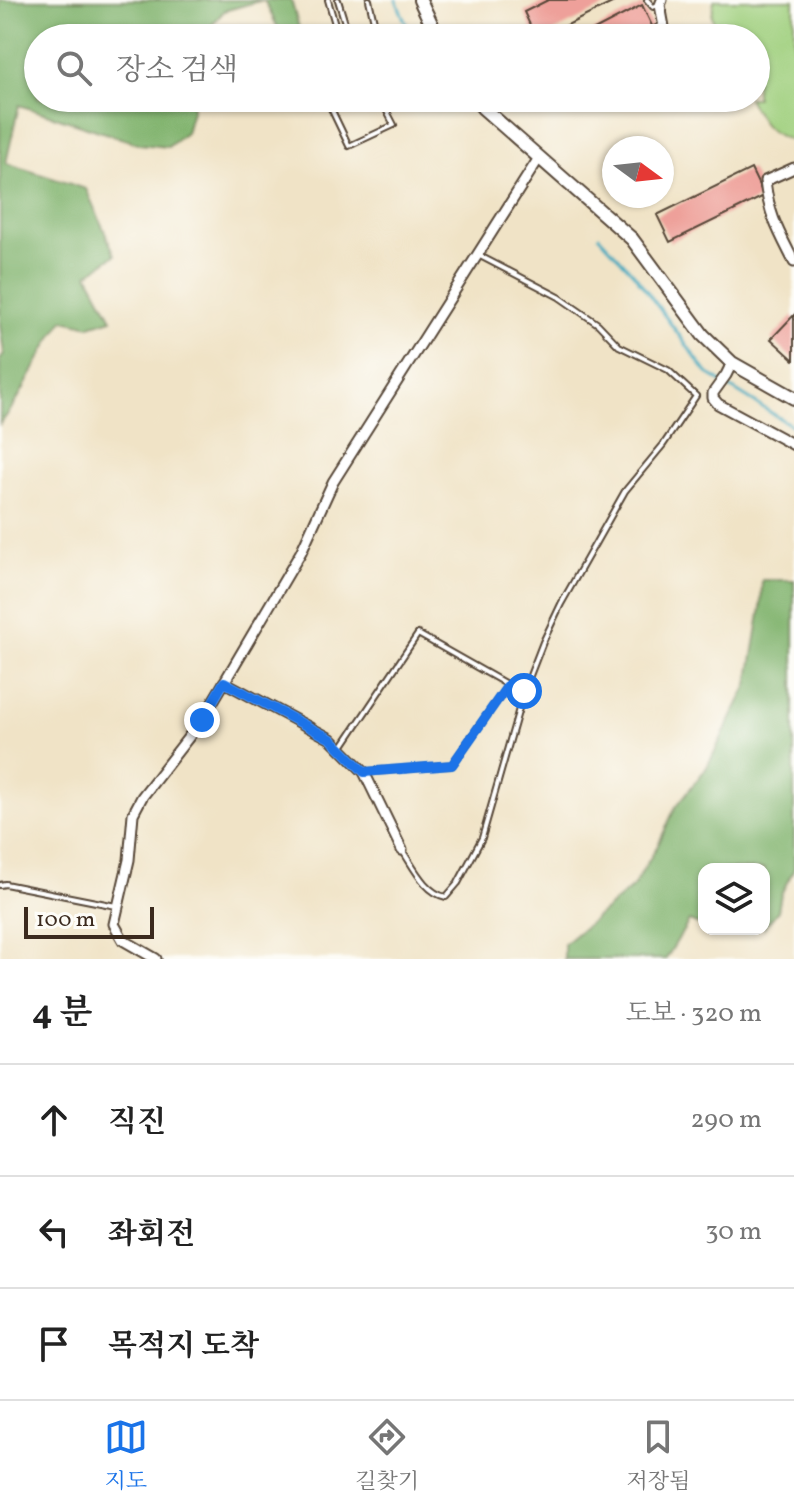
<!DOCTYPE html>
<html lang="ko">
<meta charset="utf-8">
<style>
:root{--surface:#fff;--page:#f2f2f2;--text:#222;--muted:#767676;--line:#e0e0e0;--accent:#1a73e8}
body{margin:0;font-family:Vollkorn,"Noto Serif KR",serif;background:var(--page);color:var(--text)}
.controls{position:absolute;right:24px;bottom:24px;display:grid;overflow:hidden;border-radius:16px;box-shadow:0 2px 6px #0004}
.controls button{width:72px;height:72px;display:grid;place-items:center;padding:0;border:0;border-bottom:2px solid var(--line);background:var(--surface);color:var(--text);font:40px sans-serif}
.compass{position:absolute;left:602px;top:136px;width:72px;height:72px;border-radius:50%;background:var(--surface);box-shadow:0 2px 6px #0004;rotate:105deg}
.scale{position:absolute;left:24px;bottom:20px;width:130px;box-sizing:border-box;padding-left:8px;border:4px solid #3b2a1e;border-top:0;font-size:22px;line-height:28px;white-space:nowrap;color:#3b2a1e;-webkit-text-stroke:6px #fdfcf7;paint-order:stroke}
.stop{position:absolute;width:24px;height:24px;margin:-18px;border:6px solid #1a73e8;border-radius:50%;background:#fff}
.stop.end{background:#1a73e8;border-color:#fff;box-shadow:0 2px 8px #0008}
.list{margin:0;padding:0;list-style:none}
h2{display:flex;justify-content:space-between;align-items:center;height:104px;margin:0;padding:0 32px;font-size:34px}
h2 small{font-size:26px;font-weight:400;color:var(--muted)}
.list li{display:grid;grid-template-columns:52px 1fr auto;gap:24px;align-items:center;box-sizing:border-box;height:112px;padding:0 32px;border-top:2px solid var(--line)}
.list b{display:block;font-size:30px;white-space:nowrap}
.list em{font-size:26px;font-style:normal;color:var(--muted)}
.icon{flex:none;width:44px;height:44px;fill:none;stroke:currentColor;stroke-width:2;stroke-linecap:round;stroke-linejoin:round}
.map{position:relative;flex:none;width:794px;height:959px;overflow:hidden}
.search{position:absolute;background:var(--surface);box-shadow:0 2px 6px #0004;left:24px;right:24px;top:24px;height:88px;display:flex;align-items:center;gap:20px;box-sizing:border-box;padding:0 28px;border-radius:44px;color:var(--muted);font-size:30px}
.sheet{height:440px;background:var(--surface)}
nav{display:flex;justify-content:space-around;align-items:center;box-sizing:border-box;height:112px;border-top:2px solid var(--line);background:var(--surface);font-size:22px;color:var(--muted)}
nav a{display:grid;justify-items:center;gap:4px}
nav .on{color:var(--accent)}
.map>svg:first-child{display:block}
.green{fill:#9fcf7d;stroke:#6d7c4e;stroke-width:2}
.forest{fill:#7fb26c;stroke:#5d6e45;stroke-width:2}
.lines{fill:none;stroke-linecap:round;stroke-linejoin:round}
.stream{stroke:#3ea8be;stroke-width:3}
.building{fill:#eea09a}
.lane-casing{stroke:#564637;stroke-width:8}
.street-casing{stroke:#564637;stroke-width:13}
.secondary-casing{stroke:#564637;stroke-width:16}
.lane{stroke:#fff;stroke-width:4}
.street{stroke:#fff;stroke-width:9}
.secondary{stroke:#fff;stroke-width:12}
.route{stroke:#1a73e8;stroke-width:10}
</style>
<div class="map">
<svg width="794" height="959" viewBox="0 0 794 959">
<rect width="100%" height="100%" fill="#fdfcf7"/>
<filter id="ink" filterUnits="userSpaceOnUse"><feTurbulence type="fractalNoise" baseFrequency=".0125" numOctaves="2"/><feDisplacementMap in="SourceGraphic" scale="16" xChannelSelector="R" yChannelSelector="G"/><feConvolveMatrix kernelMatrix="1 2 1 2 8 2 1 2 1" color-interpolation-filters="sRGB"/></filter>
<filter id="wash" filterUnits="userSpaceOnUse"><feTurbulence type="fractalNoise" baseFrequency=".006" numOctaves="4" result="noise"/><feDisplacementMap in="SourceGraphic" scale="32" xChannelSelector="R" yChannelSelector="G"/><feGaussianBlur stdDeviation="1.8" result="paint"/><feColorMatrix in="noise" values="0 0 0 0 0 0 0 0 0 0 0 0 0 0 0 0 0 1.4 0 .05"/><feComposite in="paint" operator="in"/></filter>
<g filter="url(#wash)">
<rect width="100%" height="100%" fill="#f0e3c6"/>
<path class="green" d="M714,0H794V141C767,135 760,121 748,98H756V38H718L712,16Z"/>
<path class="forest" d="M0,0H263L224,11L201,38H38V98H189L193,107L186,133L168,147L139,144L19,105L6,163L86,189L115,255L88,274L112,319L90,326L64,320C39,352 26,393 0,424V360L4,354L0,325Z
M264,0H291L302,38H283Z
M762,580H794V869L781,894L778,911L764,927V869H704V927L689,921L666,959H564V944L633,887L658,845L675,808L707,767L748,685L761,608Z"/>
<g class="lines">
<path class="stream" d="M396,0L412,38
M599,236L634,274L707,373L794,427"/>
</g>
<g id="blocks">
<path class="building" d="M548,0H618L541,38H536L524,12Z
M642,5L653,28L633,38H579Z
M751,169L764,196L670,242L657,215Z
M794,315V360L771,339Z"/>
</g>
</g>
<g filter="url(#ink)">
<use href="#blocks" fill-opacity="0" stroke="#564637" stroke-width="2"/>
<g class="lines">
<defs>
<path id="lane" d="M328,0L339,38
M338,0L349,36
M647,0L653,7L658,5
M344,38L375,26L369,0
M326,98L349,146L394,125L380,98
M508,685L524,691
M342,747L418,634L508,685L452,765L364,772
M402,850C413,866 425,893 446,897L458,883L482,838L524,691L543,642L561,604L625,491L663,445L696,396L668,370L619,346L598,324L559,297L480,256
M0,885L5,884L116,906"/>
<path id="street" d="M642,38L664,27L660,5L662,0
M794,168L765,181C769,216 779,232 794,262
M732,363L726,375L713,393V398L718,404L794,445
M224,682L331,739L364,772L402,850
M156,959L123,940L114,924L129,860L133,814L142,797L202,720L301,552L333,482L539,158"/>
<path id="secondary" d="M420,0L438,38
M475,98L483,108L632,239L703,335L732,363L794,398"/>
</defs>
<use href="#lane" class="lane-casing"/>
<use href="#street" class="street-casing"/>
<use href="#secondary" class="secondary-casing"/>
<use href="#lane" class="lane"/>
<use href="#street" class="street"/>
<use href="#secondary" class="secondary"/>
</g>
</g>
<g class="lines" filter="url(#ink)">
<path class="route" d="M202,720L224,682L331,739L364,772L452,765L508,685L524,691"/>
</g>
</svg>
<div class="controls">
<button><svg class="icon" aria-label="layers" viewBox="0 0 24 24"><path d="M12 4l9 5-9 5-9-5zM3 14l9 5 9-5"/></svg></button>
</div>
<svg class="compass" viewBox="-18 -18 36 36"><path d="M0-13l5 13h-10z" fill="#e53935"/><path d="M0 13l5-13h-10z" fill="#767676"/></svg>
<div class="scale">100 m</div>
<div class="stop" style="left:524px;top:691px"></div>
<div class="stop end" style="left:202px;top:720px"></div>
<div class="search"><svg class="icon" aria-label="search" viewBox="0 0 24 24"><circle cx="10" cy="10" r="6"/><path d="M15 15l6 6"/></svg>장소 검색</div>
</div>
<section class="sheet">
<h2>4 분<small>도보 · 320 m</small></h2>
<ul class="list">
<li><svg class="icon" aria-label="ahead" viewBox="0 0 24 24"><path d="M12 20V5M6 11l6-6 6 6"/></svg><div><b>직진</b></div><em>290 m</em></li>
<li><svg class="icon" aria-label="left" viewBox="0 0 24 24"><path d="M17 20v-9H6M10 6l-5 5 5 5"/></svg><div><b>좌회전</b></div><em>30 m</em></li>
<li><svg class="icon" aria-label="arrive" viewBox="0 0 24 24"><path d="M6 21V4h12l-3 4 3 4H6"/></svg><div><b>목적지 도착</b></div></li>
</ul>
</section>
<nav>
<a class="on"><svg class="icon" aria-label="map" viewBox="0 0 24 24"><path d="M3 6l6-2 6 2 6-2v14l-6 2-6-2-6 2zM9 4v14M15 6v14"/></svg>지도</a>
<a><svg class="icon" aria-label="directions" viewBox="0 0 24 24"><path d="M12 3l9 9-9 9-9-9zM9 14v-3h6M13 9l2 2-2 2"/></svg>길찾기</a>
<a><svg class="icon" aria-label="saved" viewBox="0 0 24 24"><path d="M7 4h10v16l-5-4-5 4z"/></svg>저장됨</a>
</nav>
